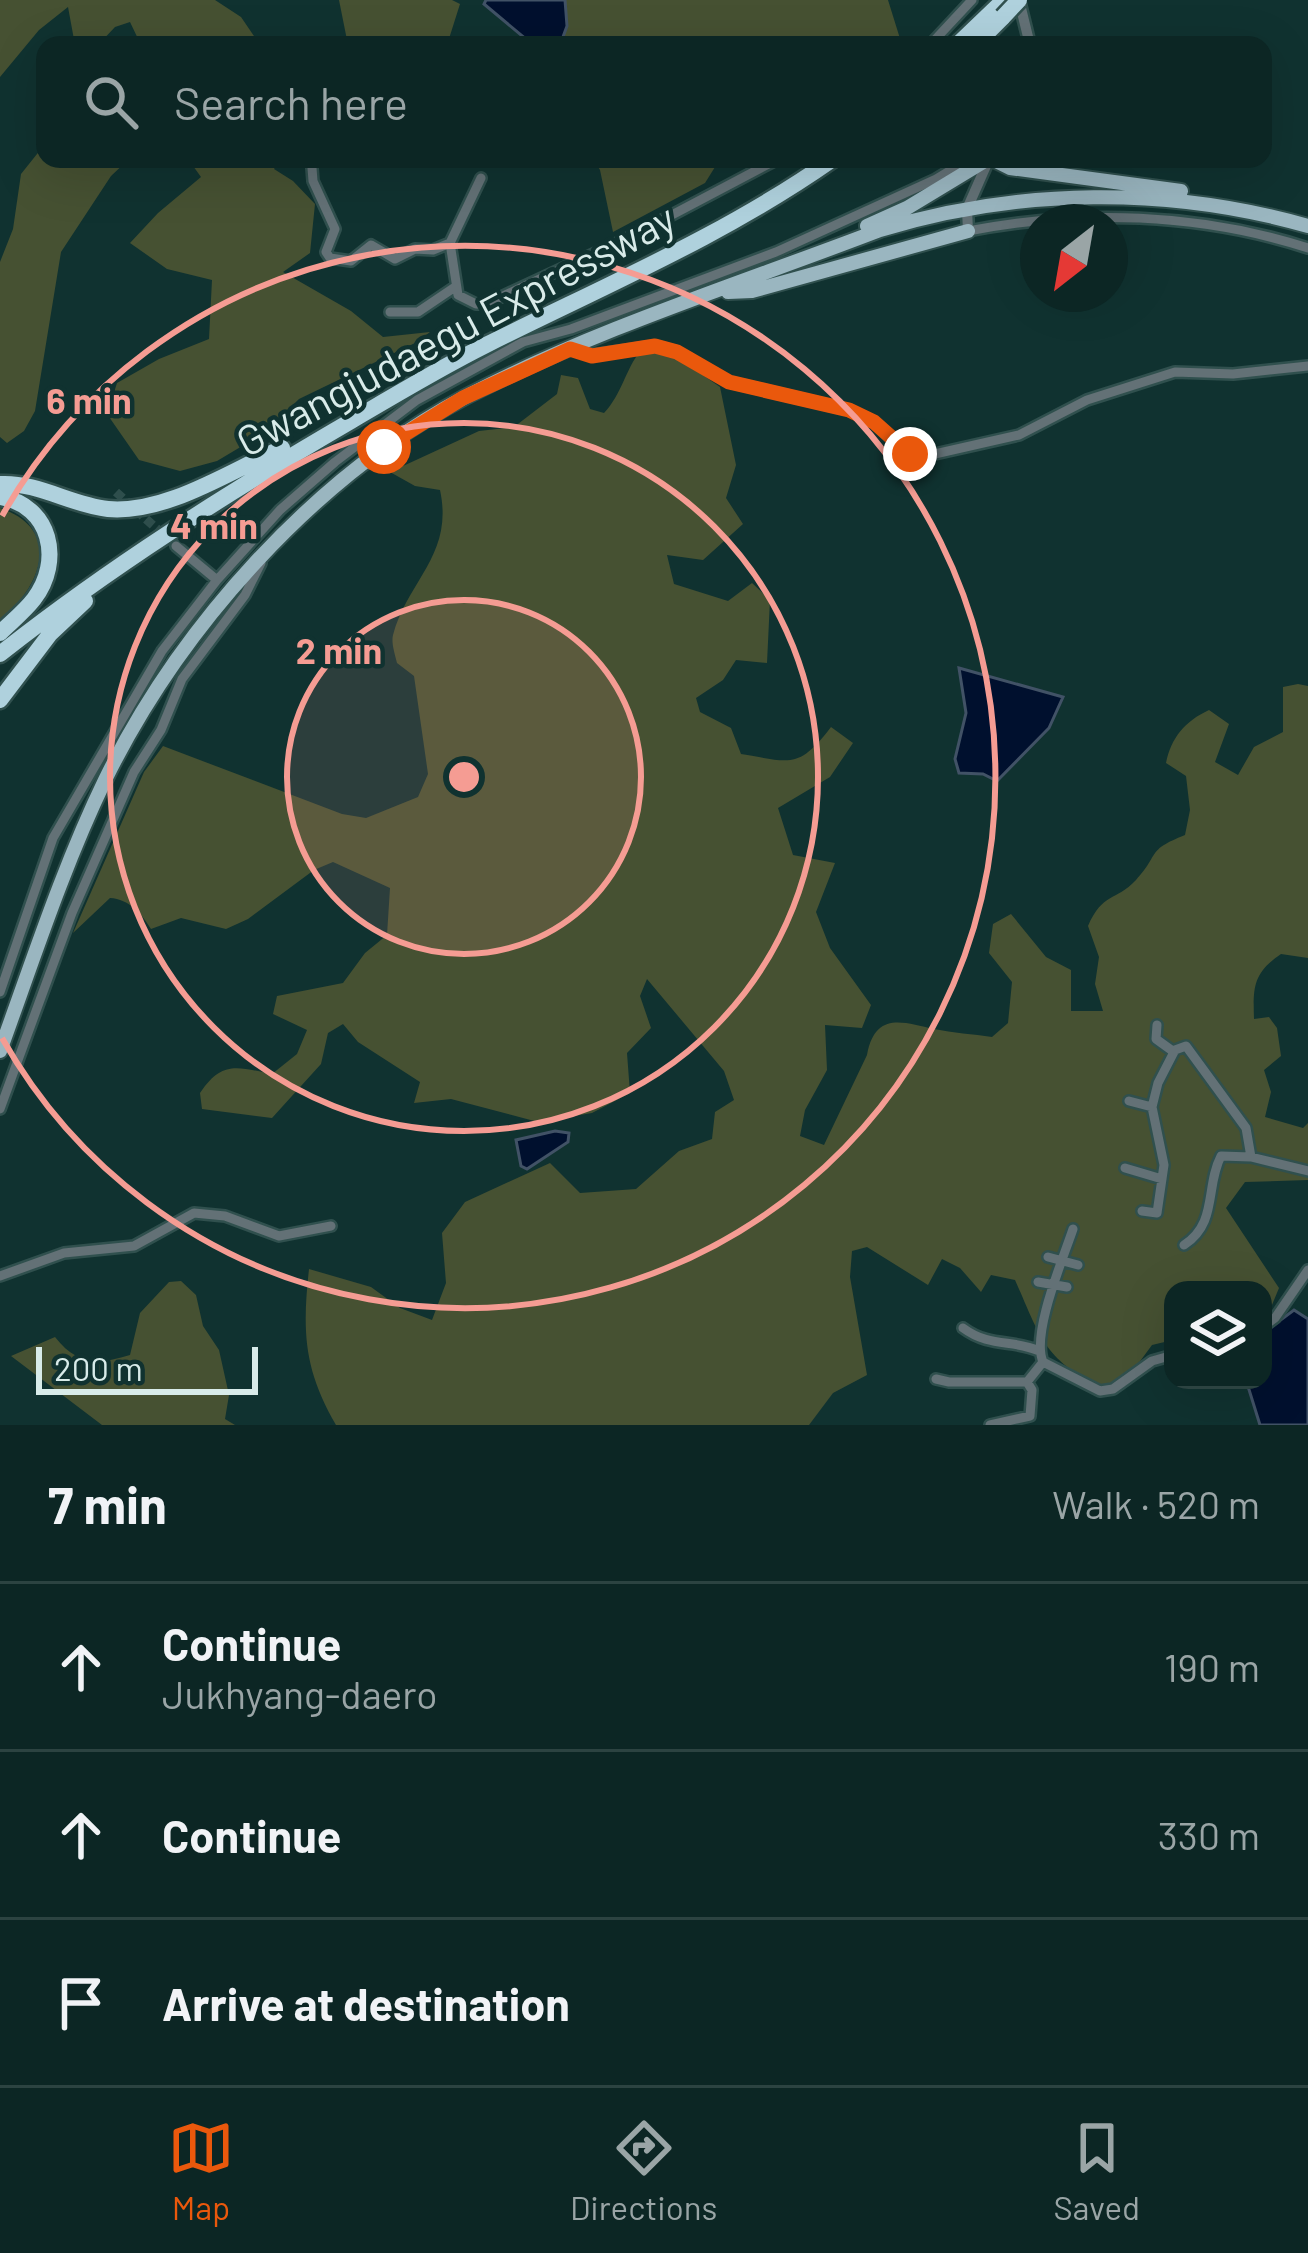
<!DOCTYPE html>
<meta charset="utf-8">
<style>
:root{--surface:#0c2624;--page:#1a3231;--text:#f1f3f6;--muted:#9aa5a6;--line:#2c4341;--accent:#ea580c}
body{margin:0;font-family:Barlow,sans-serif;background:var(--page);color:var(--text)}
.controls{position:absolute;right:36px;bottom:36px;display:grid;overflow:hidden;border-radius:24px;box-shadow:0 12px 48px #0002}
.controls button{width:108px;height:108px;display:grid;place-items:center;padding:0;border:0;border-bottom:3px solid var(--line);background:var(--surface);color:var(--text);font:60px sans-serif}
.compass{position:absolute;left:1020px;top:204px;width:108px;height:108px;border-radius:50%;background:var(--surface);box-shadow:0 12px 48px #0002;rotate:211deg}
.scale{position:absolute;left:36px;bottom:30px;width:222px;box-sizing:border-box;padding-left:12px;border:6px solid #d8ebe9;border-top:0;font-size:33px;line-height:42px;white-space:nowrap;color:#d8ebe9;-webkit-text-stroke:9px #103230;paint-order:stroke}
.stop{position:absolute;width:36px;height:36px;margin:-27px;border:9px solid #ea580c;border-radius:50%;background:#fff}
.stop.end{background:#ea580c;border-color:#fff;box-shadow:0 3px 12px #0008}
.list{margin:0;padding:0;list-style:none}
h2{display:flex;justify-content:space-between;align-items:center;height:156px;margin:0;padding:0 48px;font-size:51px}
h2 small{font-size:39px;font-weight:400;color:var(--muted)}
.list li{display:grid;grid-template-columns:78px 1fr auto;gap:36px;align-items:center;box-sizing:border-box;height:168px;padding:0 48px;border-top:3px solid var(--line)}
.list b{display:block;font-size:45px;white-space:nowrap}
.list p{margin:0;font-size:39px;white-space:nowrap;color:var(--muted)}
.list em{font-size:39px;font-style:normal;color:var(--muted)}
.icon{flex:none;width:66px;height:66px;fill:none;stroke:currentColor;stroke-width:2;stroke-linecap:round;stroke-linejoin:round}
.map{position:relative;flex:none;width:1308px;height:1425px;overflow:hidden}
.search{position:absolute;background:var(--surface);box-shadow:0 12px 48px #0002;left:36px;right:36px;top:36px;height:132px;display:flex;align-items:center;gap:30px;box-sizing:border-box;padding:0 42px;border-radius:24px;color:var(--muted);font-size:45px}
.sheet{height:660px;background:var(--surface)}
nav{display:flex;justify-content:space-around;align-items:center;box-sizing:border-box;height:168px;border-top:3px solid var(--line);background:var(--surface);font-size:33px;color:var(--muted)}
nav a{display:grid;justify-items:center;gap:6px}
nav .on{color:var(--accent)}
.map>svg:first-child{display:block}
.green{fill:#465132}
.water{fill:#00102e;stroke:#415266;stroke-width:3}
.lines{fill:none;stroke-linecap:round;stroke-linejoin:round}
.minor-tunnel{stroke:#2e4e4c;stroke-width:9;stroke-dasharray:9 4.5;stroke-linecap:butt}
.minor-casing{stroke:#30504e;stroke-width:14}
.tertiary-casing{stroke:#30504e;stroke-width:15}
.primary-casing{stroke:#30504e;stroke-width:18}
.motorway-casing{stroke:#30504e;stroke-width:21}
.minor{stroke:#637176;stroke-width:9}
.tertiary{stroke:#637176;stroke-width:10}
.primary{stroke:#9ab6c0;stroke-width:14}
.motorway{stroke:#afd1dd;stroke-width:16}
.motorway-bridge-casing{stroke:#30504e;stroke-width:21;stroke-linecap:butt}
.motorway-bridge{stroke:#afd1dd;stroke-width:16}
.route{stroke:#ea580c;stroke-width:15}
.ring{fill:none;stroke:#f59c93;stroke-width:6}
.labels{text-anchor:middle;stroke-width:9;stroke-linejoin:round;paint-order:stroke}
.street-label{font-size:42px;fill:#d8ebe9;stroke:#103230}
.centre{fill:#f59c93;stroke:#103230;stroke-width:6}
.ring-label{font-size:36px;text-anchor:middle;font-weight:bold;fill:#f59c93;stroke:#103230;stroke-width:9;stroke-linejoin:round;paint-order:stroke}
</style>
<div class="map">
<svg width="1308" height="1425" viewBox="0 0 1308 1425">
<rect width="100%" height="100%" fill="#103230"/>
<path class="green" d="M0,0H215L241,17L260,45H141L130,22L115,27L98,45H75L68,7L39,30L0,77Z
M339,0H452L460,4L447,45H348Z
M561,0H888L902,45H546Z
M45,144V159H129L111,176L61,252L35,411L24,431L7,443L0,437V262L13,229L21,174Z
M188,159H280L274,169L293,181L315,204L310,253L283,272L351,311L383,337L430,332L417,342L299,399L264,433L217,461L180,471L139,460L107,414L117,383L159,359L209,339L212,280L167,269L130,243L158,213L201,177Z
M593,159H720L705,183L613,232L600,170Z
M641,350L674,355L720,387L736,465L726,498L743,524L703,560L667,555L674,584L728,601L752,583L770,600L767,663L736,660L723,680L696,698L700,712L731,728L741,754C791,762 798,770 831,727L853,743L830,777L778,808L793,855L835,863L816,912L830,948L871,1005L862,1028L825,1025L827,1070L805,1110L800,1136L824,1145L867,1055C875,1011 903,1022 934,1029C953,1033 973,1034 992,1037L1008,1023L1012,982L989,953L993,924L1011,914L1046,957L1071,970V1011H1103L1095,984L1099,957L1088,926C1103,892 1115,902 1136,880C1161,853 1145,851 1185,835L1190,810L1186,776L1166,763C1171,738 1185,721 1209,710L1229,724L1215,762L1238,775L1254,747L1283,732V687L1298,684L1308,686V958L1281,954C1253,973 1253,987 1254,1019L1269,1017L1277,1028L1281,1056L1264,1070L1271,1092L1265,1117L1303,1128L1308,1123V1180L1245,1182L1226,1208L1279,1288L1267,1317L1263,1319V1290H1173V1340L1152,1345L1127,1379L1100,1388C1042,1356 1041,1338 1015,1280L991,1275L981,1292L960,1268L942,1259L928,1285L867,1247L852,1251L850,1277L867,1375L833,1393L809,1425H336C304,1370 302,1332 309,1269L371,1287L400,1308L432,1320L446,1283L442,1233L465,1202L550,1163L580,1193L636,1189L679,1151L712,1139L715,1112L734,1100L724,1071L647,979L640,996L651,1028L627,1053L630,1093L592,1113L538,1122L451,1099L414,1103L420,1082L358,1042L343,1024L328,1033L321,1064L272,1118L202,1109L200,1093C222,1060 237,1067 272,1074L297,1054L307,1030L273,1014L277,996L343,983L365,953L387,935L390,888L333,862L314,870L248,919L226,929L181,918L151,929C142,914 129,899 110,898L73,933L144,772L163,746L342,814L366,818L418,797L428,774L414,676L397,663C395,654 391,643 393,635C408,580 454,555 440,490L415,486L390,472L479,431L514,427L557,394L561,375L578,378L590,409L604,413C622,394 625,370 641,350Z
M0,508C64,530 41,587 0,620Z
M181,1281L196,1295L203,1326L219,1350L229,1395L225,1419L235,1425H102L11,1356L55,1337C77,1365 97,1365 130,1355L140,1313L169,1282Z"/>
<path class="water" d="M486,0H565L567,26L560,45H533L484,4Z
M959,668L1063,697L1049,728L997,781L983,774L959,773L955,759L966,713Z
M555,1131L569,1133L568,1142L527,1169L521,1166L516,1140Z
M1294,1310L1308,1319V1425H1260L1246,1380H1263V1333Z"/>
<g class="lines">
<path class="minor-tunnel" d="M116,492L176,546"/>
<defs>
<path id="minor" d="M930,45L972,0
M312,168L313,181L335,229L326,252L330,258L351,261L371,245L395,259L415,249L433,250L450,243L458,295L476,304H486L632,236L778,159
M968,231C1080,209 1200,213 1308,248
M450,243L481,178
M390,312H418L455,287
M570,349L592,355L655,346L677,352L729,382L849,410L874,422L900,447L926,456L1019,435L1087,400L1175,372L1233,374L1308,366
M176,546L217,580
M0,992L53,838L162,651L217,580L280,510L335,462L417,400L523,342L571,329L776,252L936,179L969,159
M1157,1025L1156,1039L1174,1052
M1129,1101L1152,1107
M0,1109L72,913L134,772L161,730L182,679L245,595L261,563
M1125,1168L1162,1179
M1142,1211L1157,1213L1164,1165L1152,1107L1158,1083L1175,1050L1186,1046L1246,1128L1251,1157L1308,1171
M1184,1245C1218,1223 1205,1187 1221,1156L1251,1157
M1048,1257L1078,1265
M0,1276L64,1253L134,1246L194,1213L225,1216L279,1236L331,1226
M1038,1282L1067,1287
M1263,1327L1275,1318L1308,1270
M963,1328C990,1348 1013,1339 1039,1351
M1043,1362L1100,1391L1113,1389L1152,1361L1173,1355
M936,1379L949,1382H1027L1043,1362C1031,1334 1063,1259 1073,1229
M990,1425L1030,1416L1032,1390L1027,1382"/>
<path id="tertiary" d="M1019,0L1030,45
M968,231L967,209L989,159"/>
<path id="primary" d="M992,159L1010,168L1181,191
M867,226L907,208L988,159
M728,292L752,291L968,231
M0,1051C33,960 63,867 105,780C180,627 315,476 467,396C598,328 742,283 880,230C1019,188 1168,186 1308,226"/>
<path id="motorway" d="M957,45L1004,0
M975,45L1003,17
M0,484C38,482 71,505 108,509C166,514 230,471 282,448
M0,497C51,505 63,561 34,599C24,612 11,622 0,633
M0,654C110,567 229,492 351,421C395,395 440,368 486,345C604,286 725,235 833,159
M0,700L50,634L85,601"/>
</defs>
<use href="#minor" class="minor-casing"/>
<use href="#tertiary" class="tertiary-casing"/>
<use href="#primary" class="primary-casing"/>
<use href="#motorway" class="motorway-casing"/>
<use href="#minor" class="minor"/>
<use href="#tertiary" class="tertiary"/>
<use href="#primary" class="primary"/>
<use href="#motorway" class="motorway"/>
<defs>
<path id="motorway-bridge" d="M1003,17L1019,0"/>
</defs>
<use href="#motorway-bridge" class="motorway-bridge-casing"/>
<use href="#motorway-bridge" class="motorway-bridge"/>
</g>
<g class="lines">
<path class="route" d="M384,447L463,398L570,349L592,356L655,346L677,352L729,382L849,410L874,422L910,454"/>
</g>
<circle cx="464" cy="777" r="177" fill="#f59c93" fill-opacity=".12"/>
<g class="ring">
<circle cx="464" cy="777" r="177"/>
<circle cx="464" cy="777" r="354"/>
<path d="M2 516A531 531 0 1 1 2 1038"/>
</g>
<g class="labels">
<g class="street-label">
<text transform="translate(456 330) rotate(-28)" y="15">Gwangjudaegu Expressway</text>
</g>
</g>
<circle cx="464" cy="777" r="18" class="centre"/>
<g class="ring-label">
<text x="89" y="414">6 min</text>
<text x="214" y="539">4 min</text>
<text x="339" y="664">2 min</text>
</g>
</svg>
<div class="controls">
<button><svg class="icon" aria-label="layers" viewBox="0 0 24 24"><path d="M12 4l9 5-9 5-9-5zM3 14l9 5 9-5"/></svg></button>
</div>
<svg class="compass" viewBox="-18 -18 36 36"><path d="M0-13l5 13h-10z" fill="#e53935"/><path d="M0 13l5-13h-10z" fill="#9aa5a6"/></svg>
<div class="scale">200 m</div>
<div class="stop" style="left:384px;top:447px"></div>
<div class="stop end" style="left:910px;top:454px"></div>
<div class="search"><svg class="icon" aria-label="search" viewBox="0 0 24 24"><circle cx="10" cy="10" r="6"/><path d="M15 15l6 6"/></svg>Search here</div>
</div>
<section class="sheet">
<h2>7 min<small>Walk · 520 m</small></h2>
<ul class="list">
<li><svg class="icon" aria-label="ahead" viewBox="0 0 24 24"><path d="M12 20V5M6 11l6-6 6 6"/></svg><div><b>Continue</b><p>Jukhyang-daero</p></div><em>190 m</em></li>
<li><svg class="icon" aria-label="ahead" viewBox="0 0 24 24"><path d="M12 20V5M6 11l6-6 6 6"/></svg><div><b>Continue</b></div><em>330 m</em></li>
<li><svg class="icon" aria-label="arrive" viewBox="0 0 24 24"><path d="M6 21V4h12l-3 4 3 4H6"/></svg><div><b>Arrive at destination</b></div></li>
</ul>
</section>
<nav>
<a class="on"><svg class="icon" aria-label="map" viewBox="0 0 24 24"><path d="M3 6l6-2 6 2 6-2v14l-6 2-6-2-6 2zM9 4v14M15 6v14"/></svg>Map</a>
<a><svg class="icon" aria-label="directions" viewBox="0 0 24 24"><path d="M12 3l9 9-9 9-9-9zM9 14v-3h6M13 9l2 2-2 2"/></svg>Directions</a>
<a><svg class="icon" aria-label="saved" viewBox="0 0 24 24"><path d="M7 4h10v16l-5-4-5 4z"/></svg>Saved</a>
</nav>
